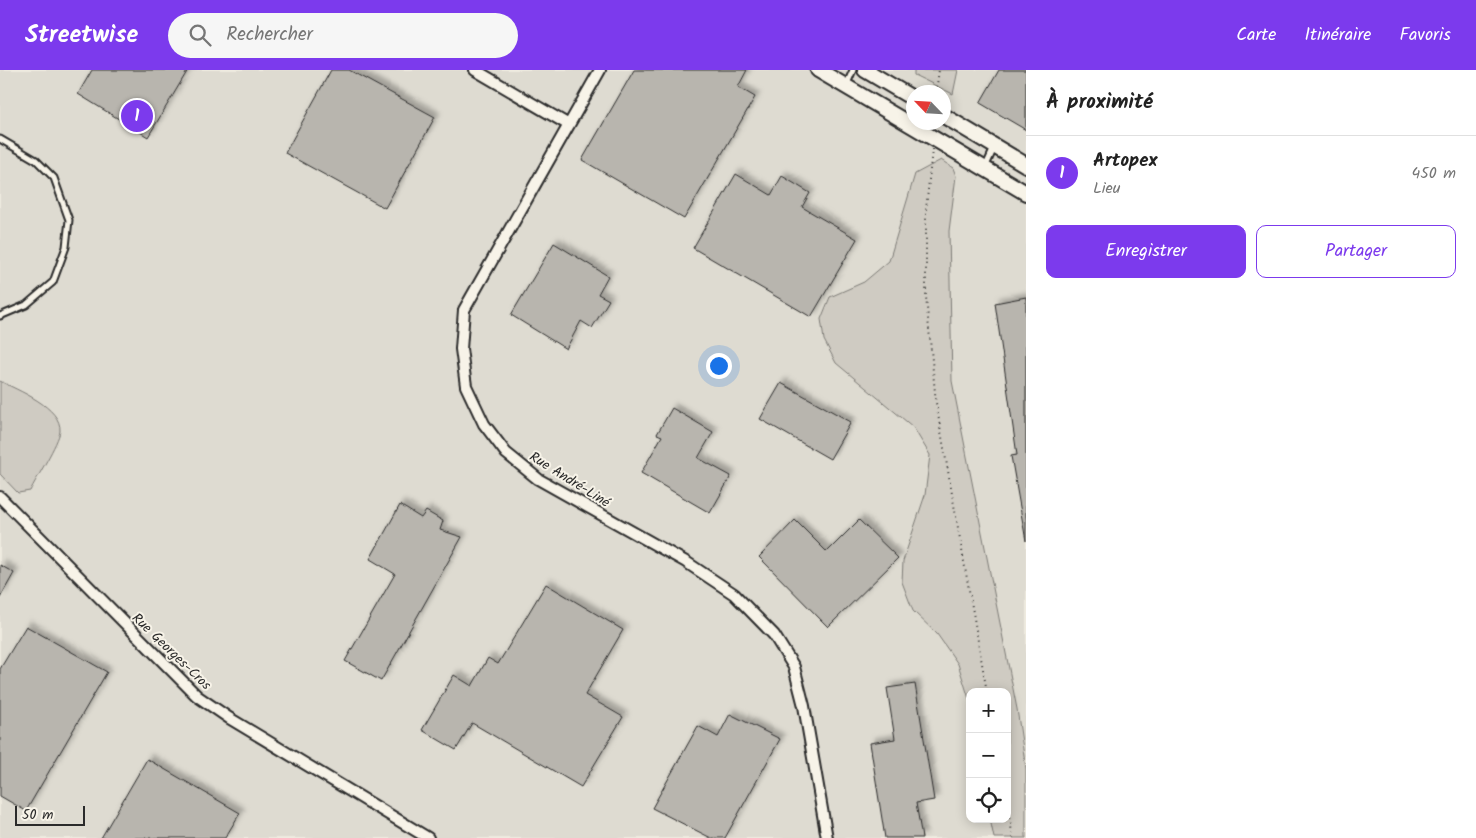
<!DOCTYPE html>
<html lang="fr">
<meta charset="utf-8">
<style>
:root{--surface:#fff;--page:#f6f6f6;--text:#222;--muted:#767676;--line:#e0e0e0;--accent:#7c3aed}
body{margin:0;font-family:Kalam,sans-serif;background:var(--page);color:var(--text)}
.controls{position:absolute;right:15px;bottom:15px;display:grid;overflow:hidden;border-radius:10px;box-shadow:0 2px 12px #0003}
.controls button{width:45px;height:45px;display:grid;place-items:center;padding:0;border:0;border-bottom:1px solid var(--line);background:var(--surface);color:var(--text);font:25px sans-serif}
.compass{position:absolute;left:906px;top:15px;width:45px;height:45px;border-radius:50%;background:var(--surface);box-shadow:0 2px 12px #0003;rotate:295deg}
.scale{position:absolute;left:15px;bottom:12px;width:70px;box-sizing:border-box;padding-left:5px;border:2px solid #2b2b2b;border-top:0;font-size:14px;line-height:18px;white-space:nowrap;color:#2b2b2b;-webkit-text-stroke:4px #f7f3e8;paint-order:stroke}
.you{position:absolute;left:718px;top:295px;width:18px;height:18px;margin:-12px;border:4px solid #fff;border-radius:50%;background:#1a73e8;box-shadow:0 0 0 8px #1a73e833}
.badge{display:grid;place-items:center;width:32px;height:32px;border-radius:50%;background:var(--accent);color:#fff;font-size:16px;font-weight:700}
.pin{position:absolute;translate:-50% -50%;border:2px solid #fff;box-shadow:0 1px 5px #0006}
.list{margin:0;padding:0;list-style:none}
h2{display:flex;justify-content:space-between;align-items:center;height:65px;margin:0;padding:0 20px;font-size:21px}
h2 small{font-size:16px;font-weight:400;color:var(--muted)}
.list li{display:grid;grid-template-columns:32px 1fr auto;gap:15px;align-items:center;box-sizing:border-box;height:75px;padding:0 20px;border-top:1px solid var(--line)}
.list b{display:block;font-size:19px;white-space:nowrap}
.list p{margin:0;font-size:16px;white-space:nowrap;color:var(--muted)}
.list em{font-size:16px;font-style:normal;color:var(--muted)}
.actions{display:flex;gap:10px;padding:15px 20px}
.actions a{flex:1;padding:11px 0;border:1px solid var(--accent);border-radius:10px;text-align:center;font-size:18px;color:var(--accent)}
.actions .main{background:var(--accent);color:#fff}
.icon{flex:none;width:28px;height:28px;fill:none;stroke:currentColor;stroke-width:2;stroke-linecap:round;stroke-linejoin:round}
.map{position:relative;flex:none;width:1026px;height:768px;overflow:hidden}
header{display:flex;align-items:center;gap:30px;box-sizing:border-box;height:70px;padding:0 25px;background:var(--accent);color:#fff}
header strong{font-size:24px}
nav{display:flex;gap:28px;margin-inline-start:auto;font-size:18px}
.search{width:350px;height:45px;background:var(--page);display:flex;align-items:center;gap:12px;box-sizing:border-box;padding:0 18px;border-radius:28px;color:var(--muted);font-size:19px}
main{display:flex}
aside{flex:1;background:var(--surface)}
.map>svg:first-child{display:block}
.built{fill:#dedbd1;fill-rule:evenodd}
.green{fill:#cfcbc2;stroke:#7d7b76}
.building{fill:#b8b5ae;stroke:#2b2b2b;filter:url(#shadow)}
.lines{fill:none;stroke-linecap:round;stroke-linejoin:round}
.lane-casing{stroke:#2b2b2b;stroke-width:9}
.street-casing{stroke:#2b2b2b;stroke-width:14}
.secondary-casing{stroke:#2b2b2b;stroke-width:18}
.path{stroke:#2b2b2b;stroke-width:2;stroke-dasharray:1 4;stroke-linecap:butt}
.lane{stroke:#f7f3e8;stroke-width:5}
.street{stroke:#f7f3e8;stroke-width:10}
.secondary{stroke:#f7f3e8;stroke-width:14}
.labels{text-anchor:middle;stroke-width:4;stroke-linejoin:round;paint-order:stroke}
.street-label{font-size:14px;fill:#2b2b2b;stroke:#f7f3e8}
</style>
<header>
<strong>Streetwise</strong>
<div class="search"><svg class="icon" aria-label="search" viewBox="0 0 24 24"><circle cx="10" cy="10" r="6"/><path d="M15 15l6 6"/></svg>Rechercher</div>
<nav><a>Carte</a><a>Itinéraire</a><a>Favoris</a></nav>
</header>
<main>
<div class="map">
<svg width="1026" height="768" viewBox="0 0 1026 768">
<defs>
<filter id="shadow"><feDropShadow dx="4.5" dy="-4.5" stdDeviation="2.5" flood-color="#0004"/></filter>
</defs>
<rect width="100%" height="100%" fill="#efebe0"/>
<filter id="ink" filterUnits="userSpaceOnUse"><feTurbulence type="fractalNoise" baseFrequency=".02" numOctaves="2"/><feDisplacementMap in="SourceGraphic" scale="10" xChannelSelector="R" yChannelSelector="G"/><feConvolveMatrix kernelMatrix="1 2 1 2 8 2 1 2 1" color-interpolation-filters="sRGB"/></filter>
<g filter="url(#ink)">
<path class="built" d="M0,0H1026V768H0ZM914,22H944V52H914ZM970,622H1007V749H970Z"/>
<path class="green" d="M914,0H958L953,24L914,5Z
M941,90L953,98L956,106L949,161L952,311L1017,639L1026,699V768H994L990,749H1007V622H970V632L958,594L937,564L913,541L902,512L903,491L925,425L930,385L913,357L836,293L824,270L821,249L830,227L864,212L889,191L915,104Z
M0,311C17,320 62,337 60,361C59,372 36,409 30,421L18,423L0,404Z"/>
<path class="building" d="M92,0H188L148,67L78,24Z
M331,0H349L435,47L385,138L285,83Z
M634,0H747L738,17L755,27L684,149L582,90Z
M999,0H1026V60L980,33Z
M736,104L771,125L782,106L810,123L802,137L857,169L811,247L693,178Z
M554,173L608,206L598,224L609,230L592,258L581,251L566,279L511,245Z
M1026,227V471L1011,386L1017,385L995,233Z
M781,313L851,352L830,389L760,349Z
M672,338L713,362L698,388L731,406L710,443L641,403L662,366L657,364Z
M400,435L421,448L426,441L443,451L440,460L462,467L381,611L345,591L395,504L370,489Z
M795,450L827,482L859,450L898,488L828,557L759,487Z
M0,495L14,503L0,528Z
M546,514L623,560L585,625L623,647L581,717L472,653L456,680L422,660L454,605L472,616L488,588L498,594Z
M26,556L107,602L26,741L0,726V599Z
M915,614L934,730L916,733L922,768H885L870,673L895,669L887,618Z
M730,644L780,669L725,768H711L652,738L698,656L718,667Z
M147,689L240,743L225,768H101Z"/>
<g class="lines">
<defs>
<path id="lane" d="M846,16L853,0
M0,69L36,90L54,108L69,150L66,177L53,212L26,235L0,246
M985,98L994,78"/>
<path id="street" d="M475,0L569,55
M600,0L464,240L461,279L466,316L484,354L506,383L538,409L686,492L734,524L774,565L794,597L804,636L827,768
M0,427L197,626L229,648L428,768"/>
<path id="secondary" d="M818,0L1026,123
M865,0L914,29
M944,46L1026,95"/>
</defs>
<use href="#lane" class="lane-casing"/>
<use href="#street" class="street-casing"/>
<use href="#secondary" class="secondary-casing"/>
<path class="path" d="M936,22L939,0
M932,79L926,140V227L936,333L987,622
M1007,733L1013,768"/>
<use href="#lane" class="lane"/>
<use href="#street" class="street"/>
<use href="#secondary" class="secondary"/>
</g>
</g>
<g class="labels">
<g class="street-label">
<text transform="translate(570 409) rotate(32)" y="5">Rue André-Liné</text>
<text transform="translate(172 581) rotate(44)" y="5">Rue Georges-Cros</text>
</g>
</g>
</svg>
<div class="controls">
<button>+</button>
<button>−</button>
<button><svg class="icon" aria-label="locate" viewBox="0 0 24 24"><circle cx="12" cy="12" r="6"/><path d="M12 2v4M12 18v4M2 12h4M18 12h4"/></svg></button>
</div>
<svg class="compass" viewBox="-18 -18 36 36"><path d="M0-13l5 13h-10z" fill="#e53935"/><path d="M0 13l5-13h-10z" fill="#767676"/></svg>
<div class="scale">50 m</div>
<div class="you"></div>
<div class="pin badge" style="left:137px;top:46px">1</div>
</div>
<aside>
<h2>À proximité<small></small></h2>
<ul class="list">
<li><span class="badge">1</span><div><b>Artopex</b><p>Lieu</p></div><em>450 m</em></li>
</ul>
<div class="actions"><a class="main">Enregistrer</a><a>Partager</a></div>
</aside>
</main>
